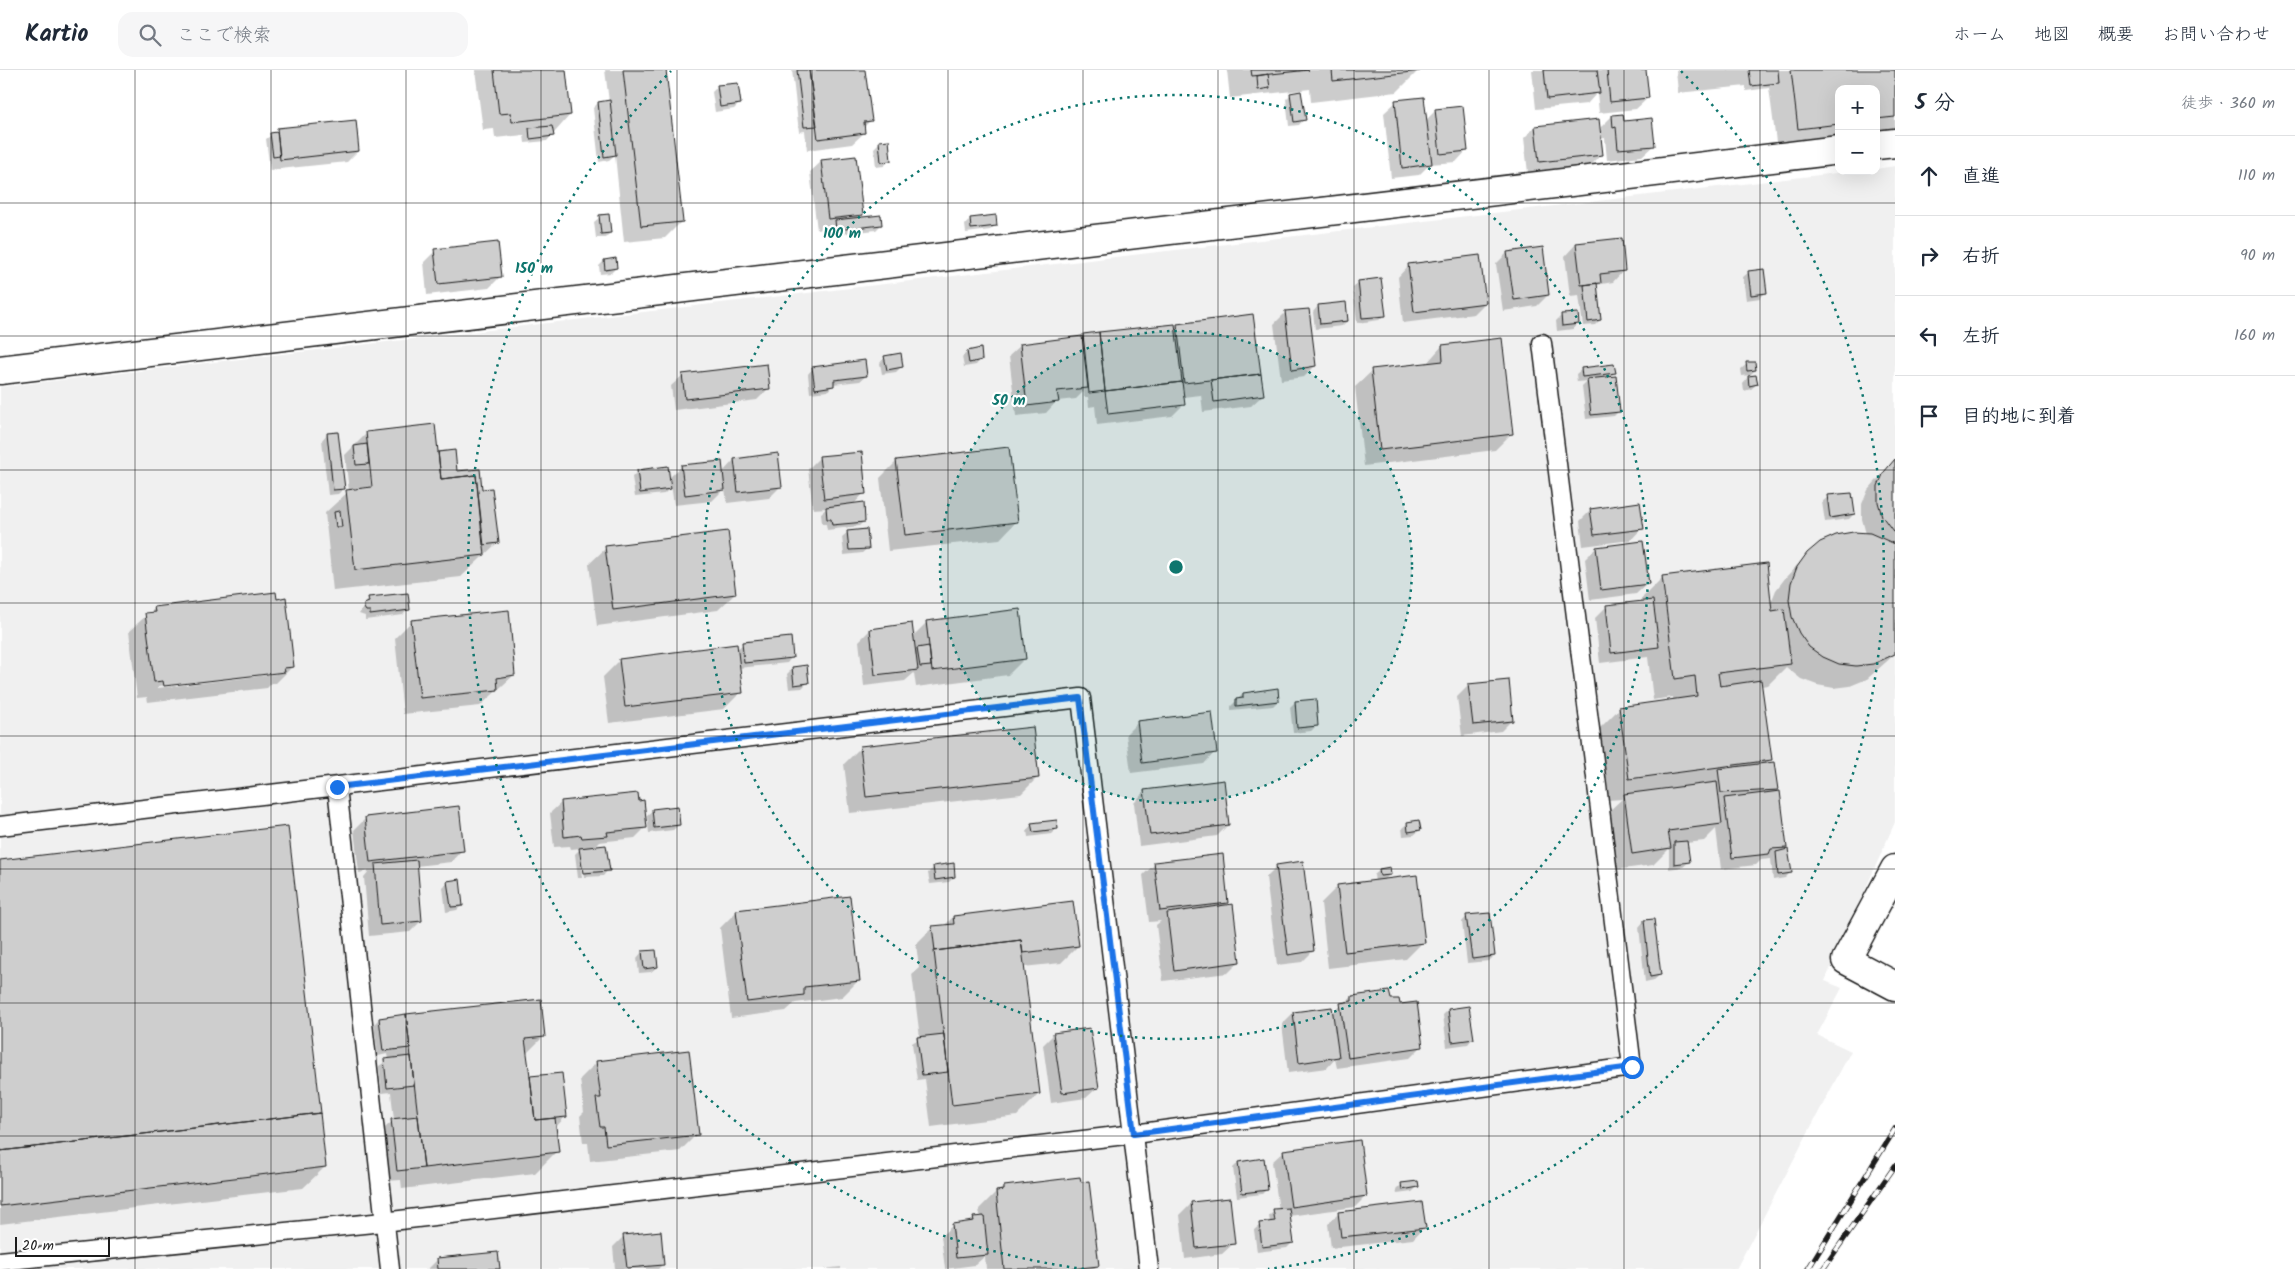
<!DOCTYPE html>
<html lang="ja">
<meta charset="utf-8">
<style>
:root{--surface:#fff;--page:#f6f6f7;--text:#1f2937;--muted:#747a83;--line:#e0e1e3}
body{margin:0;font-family:Kalam,"Klee One",sans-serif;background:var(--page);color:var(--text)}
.controls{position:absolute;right:15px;top:15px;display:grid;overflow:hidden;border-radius:10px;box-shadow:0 5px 20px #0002}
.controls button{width:45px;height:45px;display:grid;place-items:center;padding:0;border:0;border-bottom:1px solid var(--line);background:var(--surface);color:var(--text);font:25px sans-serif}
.scale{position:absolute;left:15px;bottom:12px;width:95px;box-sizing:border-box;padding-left:5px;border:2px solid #1c1c1c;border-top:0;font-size:14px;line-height:18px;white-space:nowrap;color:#1c1c1c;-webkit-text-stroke:4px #fff;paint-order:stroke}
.stop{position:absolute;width:15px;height:15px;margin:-11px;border:4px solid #1a73e8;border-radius:50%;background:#fff}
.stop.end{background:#1a73e8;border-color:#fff;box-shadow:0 1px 5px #0008}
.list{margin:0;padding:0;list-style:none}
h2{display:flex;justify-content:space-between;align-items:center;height:65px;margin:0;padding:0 20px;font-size:21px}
h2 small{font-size:16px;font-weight:400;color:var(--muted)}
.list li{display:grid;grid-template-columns:32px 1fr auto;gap:15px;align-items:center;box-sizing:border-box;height:80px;padding:0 20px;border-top:1px solid var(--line)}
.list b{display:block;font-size:19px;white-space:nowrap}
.list em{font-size:16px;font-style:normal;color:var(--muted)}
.icon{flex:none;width:28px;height:28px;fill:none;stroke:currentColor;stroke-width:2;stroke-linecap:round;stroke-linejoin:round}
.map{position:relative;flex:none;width:1895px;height:1199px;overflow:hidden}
header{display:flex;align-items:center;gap:30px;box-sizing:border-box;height:70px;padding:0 25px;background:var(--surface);border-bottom:1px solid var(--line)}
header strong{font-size:24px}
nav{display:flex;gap:28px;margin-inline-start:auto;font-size:18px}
.search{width:350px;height:45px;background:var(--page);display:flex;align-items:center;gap:12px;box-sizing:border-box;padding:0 18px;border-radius:15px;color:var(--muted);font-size:19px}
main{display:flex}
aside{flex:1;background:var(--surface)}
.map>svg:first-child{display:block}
.built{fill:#f0f0f0}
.shadow{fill:#0003;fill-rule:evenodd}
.building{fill:#cecece;stroke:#1c1c1c}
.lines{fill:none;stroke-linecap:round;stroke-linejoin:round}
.lane-casing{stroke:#1c1c1c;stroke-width:21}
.street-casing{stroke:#1c1c1c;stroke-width:31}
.lane{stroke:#fff;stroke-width:18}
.street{stroke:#fff;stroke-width:28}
.rail-casing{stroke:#1c1c1c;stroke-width:5.5}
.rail{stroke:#fff;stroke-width:4;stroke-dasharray:11;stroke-linecap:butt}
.route{stroke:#1a73e8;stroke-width:6}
.grid{fill:none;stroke:#1c1c1c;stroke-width:1;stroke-opacity:0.55}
.ring{fill:none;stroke:#0f766e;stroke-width:2.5;stroke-dasharray:2.5 5}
.centre{fill:#0f766e;stroke:#fff;stroke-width:2.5}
.ring-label{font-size:15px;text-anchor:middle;font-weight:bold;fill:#0f766e;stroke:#fff;stroke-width:4.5;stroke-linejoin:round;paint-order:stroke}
</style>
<header>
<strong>Kartio</strong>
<div class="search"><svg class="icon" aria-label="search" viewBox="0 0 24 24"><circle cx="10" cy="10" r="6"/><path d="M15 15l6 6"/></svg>ここで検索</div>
<nav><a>ホーム</a><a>地図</a><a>概要</a><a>お問い合わせ</a></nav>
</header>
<main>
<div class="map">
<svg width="1895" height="1199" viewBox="0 0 1895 1199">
<rect width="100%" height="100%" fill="#fff"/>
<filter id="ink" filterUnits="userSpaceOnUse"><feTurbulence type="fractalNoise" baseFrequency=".02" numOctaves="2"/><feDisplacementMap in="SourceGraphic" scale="10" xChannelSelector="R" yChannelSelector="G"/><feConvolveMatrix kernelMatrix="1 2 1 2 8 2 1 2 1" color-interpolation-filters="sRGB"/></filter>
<g filter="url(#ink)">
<path class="built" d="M1895,96V752L1825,911L1842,918L1817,965L1851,981L1736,1199H0V317L1854,101H1876V99Z"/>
<path class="shadow" d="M475,0H565L570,45L547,71L525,73L524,65L495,68L494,59L483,60Z
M605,0H665L682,151L665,168L624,172L615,85L609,90L599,92L593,38L598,33L609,32Z
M792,0H864L871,50L863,58L864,63L852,74L807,80L805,61L799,62Z
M1227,0H1419L1397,22L1311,32L1310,19L1230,28Z
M1532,0H1645L1648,28L1636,39L1599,43L1597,23L1587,34L1536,39Z
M1676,0H1895V66L1876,68V19H1839V72L1777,80L1769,18L1746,21V16L1678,23Z
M718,16L739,34L734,39L715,42L712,22Z
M1291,24L1304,49L1299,55L1289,56L1286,29Z
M1396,32L1426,50L1436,40L1467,80L1456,92L1430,94L1419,105L1391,108L1384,43Z
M1612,46L1654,75L1642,86L1607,90L1605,68L1600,69L1601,85L1590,96L1528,103L1524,68L1535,57L1602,65L1601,57Z
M278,60L358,81L347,92L270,100L266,69Z
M880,72L889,91L884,96L876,97L874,78Z
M822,91L862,144L857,149L881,155L876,160L831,165L830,158L817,160L810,102Z
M600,147L610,163L605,168H596L594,152Z
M970,149L996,155L990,160L966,163L965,155Z
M1576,174L1624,200L1613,212L1596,215L1600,250L1595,255L1583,256L1579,225L1570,226L1565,186Z
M435,181L501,206L489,218L427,225L424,192Z
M1507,183L1548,225L1537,236L1503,241L1496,194Z
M604,191L616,198L611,203L600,204L599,196Z
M1409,195L1485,233L1474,244L1403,253L1398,207Z
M1749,202L1765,223L1760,228L1746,230L1743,207Z
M1358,213L1385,245L1379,250L1357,253L1353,218Z
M1318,236L1347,251L1342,256L1315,259L1313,242Z
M1285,243L1315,296L1304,307L1281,310L1274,254Z
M1252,246L1263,325L1251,336L1203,342L1201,325L1183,327V335L1172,346L1097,355L1095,336L1089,337L1088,327H1084V321L1076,329L1057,331L1046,343L1016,346L1009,286L1021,275L1083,266L1175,258L1177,255Z
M1561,246L1578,253L1573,259L1557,261L1556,251Z
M1442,276L1512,363L1495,380L1364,396L1355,317L1372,301L1426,294Z
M967,282L981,289L976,295L964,297L962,287Z
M885,287L902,296L896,302L882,304L880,293Z
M1747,294L1755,300L1750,305L1742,306L1741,299Z
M813,298L866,306L860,311L833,314L828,321L810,323L808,304Z
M1582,299L1614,303L1609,308L1619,341L1614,346L1586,349L1582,316L1587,311L1577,312L1576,304Z
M683,305L768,319L757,330L674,340L671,316Z
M1748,307L1757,314L1751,319L1744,321L1743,313Z
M367,363L437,385L456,403L481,420L497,473L461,507L333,521L325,443L349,421L345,385ZM367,381H369L374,423L372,424Z
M327,364L344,418L338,424L328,425L322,370Z
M820,387L864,423L853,435L864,451L859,456L827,460L826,454H822L821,443L827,438L813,439L808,399Z
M734,390L780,417L769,428L727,433L725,418L712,431L674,435L670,407L682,396L722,403Z
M1895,390V584L1867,609L1850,616L1834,618L1817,615L1801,609L1786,597L1768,615L1761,616L1771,689L1766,694L1776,719L1772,724L1786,777L1781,782L1790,803L1785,808L1773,810L1771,789L1761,790L1756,795L1721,799L1716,759L1704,771L1686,773L1689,792L1683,797L1669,799V779L1653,795L1615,800L1608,742L1622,729L1608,730L1598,660L1620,638L1673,630V627L1653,630L1648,587L1600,593L1595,548L1606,537L1641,533V529L1663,507L1770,535L1776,520L1786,507L1808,484L1866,464L1862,449V434L1868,420Z
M897,391L1016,452L1000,469L888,481L880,408Z
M638,401L669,419L664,424L635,427L632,407Z
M1828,427L1854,444L1849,449L1825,452L1822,432Z
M1591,440L1642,458L1631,470L1583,476L1580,451Z
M848,462L868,478L862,483L844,485L842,467Z
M606,478L735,524L718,540L597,556L589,494Z
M1596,478L1648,513L1636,524L1590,530L1585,489Z
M369,528L408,539L403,545L365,550V546L359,544Z
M155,538L293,596L276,613H272L267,618L148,632L147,627L137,628L129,561ZM276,602V604L158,618V616Z
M412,551L514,605L480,636L403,644L395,568Z
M927,552L1025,588L1008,605L916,617L914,603L905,611L864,616L859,571L870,560L913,566Z
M743,574L792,587L787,593L738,598L741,622L724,639L609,653L603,607L620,590L736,580Z
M792,599L808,612L802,618L789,619L787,604Z
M1468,616L1512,650L1501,661L1462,666L1457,627Z
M1243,624L1278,631L1273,636L1231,640V636Z
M1295,632L1317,655L1311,661L1293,663L1290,637Z
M1137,653L1215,682L1204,694L1131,703L1126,664Z
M861,677L1038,707L1021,724L850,743L844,694Z
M1145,721L1228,755L1217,766L1139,776L1134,733Z
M562,732L646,757L635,768L599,772L594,777L608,800L603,806L584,807L581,782H579L582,808H578L575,784L581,778L571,779L570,776L554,777L550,743Z
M653,740L679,755L673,760L649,763L647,745Z
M366,748L462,780L451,792L416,796L421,851L410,862L369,866L364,807L369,801L359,803L354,760Z
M1408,753L1420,760L1414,765L1403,766L1402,758Z
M1032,754L1057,758L1051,764L1028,767L1027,760Z
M0,791L325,1097L303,1118L0,1154Z
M1155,794L1227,833L1223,837L1239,892L1228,903L1163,911L1156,855L1161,851L1149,852L1143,805Z
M1277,796L1313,881L1302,892L1277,895L1266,807Z
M934,797L954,807L949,812L930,814L928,803Z
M1380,800L1390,804L1383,811L1423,872L1406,889L1328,898L1321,833L1338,816L1375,812L1374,805Z
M448,812L462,835L457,840L446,842L443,817Z
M737,841L859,910L842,927L795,933L786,941L731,948L720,858Z
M1467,846L1494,886L1489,891L1467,893L1462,852Z
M953,847L1078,876L1061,893L1023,897L1039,1024L1017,1046L931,1057L925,1009L917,1010L912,973L920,968L912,904L919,898L916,874L933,857L944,856Z
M1644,851L1660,905L1654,910L1645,912L1639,857Z
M642,882L657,897L651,902L639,903L637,888Z
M1352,927L1390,931L1421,977L1410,988L1337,998L1335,989L1327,998L1288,1003L1282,954L1293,943H1332Z
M1448,940L1473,968L1468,974L1447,977L1443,945Z
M379,949L544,966L526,984L529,1008L566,1046L555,1058L557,1081L535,1103L402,1119L401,1110L386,1111L380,1062L394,1050L391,1022L382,1023L379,996L388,990L387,984L378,986L374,954Z
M1054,964L1098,1017L1086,1028L1051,1033L1043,975Z
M597,992L697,1064L680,1081L590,1091L588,1073H583L580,1046L584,1042L580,1009Z
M1284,1081L1366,1126L1355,1137L1289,1146L1292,1173L1287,1178L1257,1182L1254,1160L1260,1155L1270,1153L1269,1146L1274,1141L1279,1140L1272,1092Z
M1238,1093L1267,1119L1262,1124L1237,1127L1233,1098Z
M1417,1113V1117L1412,1122L1397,1124L1396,1120L1401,1115Z
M1005,1117L1098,1195L1094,1199H986L985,1186L975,1195L945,1199L941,1166L953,1155L968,1153L974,1148L980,1147L979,1139L996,1122Z
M1228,1129L1234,1173L1222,1184L1185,1189L1180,1145L1191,1134Z
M1339,1143L1424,1157L1413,1169L1331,1178L1328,1154Z
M624,1166L663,1194L658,1199H615L613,1177Z
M438,1189L499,1199H428Z
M841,1197V1199H823Z"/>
<path class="building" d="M494,0H566L571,45L512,52L511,43L499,44Z
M623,0H666L683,152L641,156Z
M797,0H809L817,56L804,57Z
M809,0H865L872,51L864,52L865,63L818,69Z
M1251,0H1309L1252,6Z
M1332,0H1420V1L1333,11Z
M1544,0H1597L1600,23L1547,29Z
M1607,0H1646L1649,28L1610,32Z
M1749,0H1778L1779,13L1751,16Z
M1791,0H1895V47L1876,49V19H1839V54L1798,59Z
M1268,4L1270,18L1258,20L1257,6Z
M738,13L741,34L720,37L717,15Z
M1301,21L1306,50L1294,52L1290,23Z
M1424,27L1432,94L1402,98L1395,30Z
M610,30L616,85L604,87L598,32Z
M1463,36L1468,81L1440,84L1435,39Z
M1623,44L1624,51L1652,48L1655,76L1618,79L1616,57L1613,58L1612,45Z
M1599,49L1603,85L1539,92L1535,56Z
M356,50L359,81L280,90L277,58Z
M552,56L554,66L530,69L529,58Z
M277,62L280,86L273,87L270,63Z
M889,70L891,91L881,92L879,71Z
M856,86L863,145L828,149L821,90Z
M609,144L611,163L601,164L599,145Z
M881,145L882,155L836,160L835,150Z
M996,145L997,156L971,159L970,148Z
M1622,168L1625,201L1600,204L1601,213L1581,215L1576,173Z
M498,172L502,207L438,214L434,179Z
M1543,177L1549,225L1514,230L1507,182Z
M1480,185L1486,233L1414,242L1408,194Z
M616,188L617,198L605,200L604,190Z
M1764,199L1767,223L1751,225L1748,201Z
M1381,208L1386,246L1362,248L1358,211Z
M1597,213L1601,250L1588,252L1584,215Z
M1346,232L1348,251L1320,254L1318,235Z
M1309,239L1316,296L1292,300L1285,241Z
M1578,243L1579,254L1562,256L1561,244Z
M1253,244L1261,304L1184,313L1177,254Z
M1175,254L1182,312L1105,321L1099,262Z
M1099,262L1105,321L1089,323L1083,264Z
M1082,266L1088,318L1057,321L1059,332L1027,336L1020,274Z
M1502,268L1513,364L1380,380L1371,299L1443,291L1442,275Z
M981,278L982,290L969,293L967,281Z
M901,283L903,297L887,300L884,286Z
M865,290L867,306L834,310V316L815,319L812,297Z
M1746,292H1755L1756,300L1747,301Z
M767,294L770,319L685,329L682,304Z
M1614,294L1616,303L1582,307L1581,298Z
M1261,304L1264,325L1214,332L1211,310Z
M1756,305L1758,314L1749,316L1748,306Z
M1616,306L1620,342L1591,345L1587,309Z
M1182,312L1185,335L1108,344L1105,321Z
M435,354L441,409L476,405L485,485L355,500L346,420L372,417L366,362Z
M338,362L345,419L333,420L327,363Z
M367,374L369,394L356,395L354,376Z
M1009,377L1018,452L905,465L896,390Z
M455,380L457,401L480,399L482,419L492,418L499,473L483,475L476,405L441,409L438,382Z
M862,382L866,424L824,429L819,386Z
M778,383L782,417L738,422L734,389Z
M1895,389V464L1882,446L1878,432V416L1884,402Z
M722,391L725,420L685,425L681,395Z
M668,396L671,419L640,423L637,400Z
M1852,423L1855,444L1830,448L1827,425Z
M864,432L865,452L832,455L831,449H827L826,437Z
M1640,432L1644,459L1594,465L1590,439Z
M340,441L342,457H336L334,442Z
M867,459L869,479L849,480L847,461Z
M728,461L736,524L613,540L605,476Z
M1853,462L1870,463L1895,474V584L1873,594L1856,596L1839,594L1823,587L1809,577L1799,563L1792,547L1789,530L1791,513L1797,497L1807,483L1820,472L1836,465Z
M1643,471L1649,514L1601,520L1596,477Z
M1767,493L1772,541L1784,539L1791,594L1718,603L1720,616L1761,610L1772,690L1629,709L1619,637L1697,626L1695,606L1675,609L1662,506Z
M276,522L277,529L286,527L294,597L284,598L285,602L164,616L163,611L154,612L145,543L155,542L154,537Z
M408,523L410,540L370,545V541H366L364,538V534L369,532L368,527Z
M1653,530L1659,577L1611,583L1606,535Z
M1020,539L1026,589L932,601L926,551Z
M509,540L515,605L497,608L498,620L420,628L411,550Z
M912,553L918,600L875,605L870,559Z
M791,567L793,588L744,593L742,572Z
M737,574L743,623L625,637L619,589Z
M929,576L931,596L920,597L917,578Z
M807,595L809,613L794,615L792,597Z
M1509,610L1513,651L1473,655L1468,614Z
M1278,618L1279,631L1236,636V629L1243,628V623Z
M1316,629L1318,656L1297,658L1295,631Z
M1212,642L1217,683L1142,693L1137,651Z
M1033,657L1039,708L866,727L860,676Z
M1774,692L1778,720L1721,723L1718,699Z
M1224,710L1229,755L1150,765L1144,720Z
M1717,712L1722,754L1668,761L1671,778L1632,784L1624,724Z
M1780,721L1787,778L1771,779L1769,784L1732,788L1724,728Z
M638,723L639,731L644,730L647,758L607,762L608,766L582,768L581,765L564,767L561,731Z
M459,736L464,781L370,792L365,747Z
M678,736L680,755L654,758L652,739Z
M1057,750L1058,759L1033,762L1031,753Z
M1419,750L1421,760L1408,762L1407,752Z
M288,756L321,1043L0,1081V790Z
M1687,771L1690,792L1674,794V772Z
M606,775L610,801L583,803L579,778Z
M1788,779L1792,803L1778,805L1776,782Z
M1223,784L1228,833L1160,841L1154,792Z
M417,790L422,851L380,855L375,794Z
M1303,791L1314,881L1288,885L1276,795Z
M954,793L955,807L935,810L933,796Z
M1390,797L1391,805L1380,806L1379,799Z
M1417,805L1425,873L1345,882L1337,815Z
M460,809L463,836L451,837L447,811Z
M850,826L860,911L804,917V925L747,932L736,840Z
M1073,831L1079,876L1023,883L1021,870L935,881L932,856L954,854L953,846Z
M1233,834L1240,892L1174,901L1167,843Z
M1490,843L1495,886L1472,889L1466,845Z
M1654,849L1661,905L1650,907L1644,850Z
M1021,870L1040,1024L952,1035L934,881Z
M656,880L658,897L644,899L642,881Z
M1389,921L1391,929H1399L1400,934L1417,932L1423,977L1348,988L1340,933L1352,931V926Z
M541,929L545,967L525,969L530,1006L535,1050L555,1048L559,1082L424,1098L406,944Z
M1469,936L1474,969L1452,972L1448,939Z
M1332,937L1339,987L1299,993L1293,942Z
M406,944L410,978L383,981L379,948Z
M1090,958L1099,1018L1062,1023L1053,963Z
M944,964L948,1002L922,1005L917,967Z
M689,980L699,1065L606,1075L604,1057H600L596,1028H601L596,991Z
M411,986L414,1015L387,1018L384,989Z
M562,1003L567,1047L535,1050L530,1006Z
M320,1043L326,1097L0,1136V1081Z
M418,1046L424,1098L397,1101L391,1049Z
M1360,1070L1367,1126L1291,1137L1283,1080Z
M1264,1088L1268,1120L1242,1123L1238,1092Z
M1080,1107L1081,1112L1089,1111L1099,1196L1070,1199H1004L996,1121L1004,1120V1116Z
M1418,1111L1419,1117L1402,1120L1401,1113Z
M1230,1128L1235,1174L1196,1178L1191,1132Z
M1422,1132L1426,1158L1341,1167L1338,1142Z
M1289,1138L1294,1173L1262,1177L1259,1153L1275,1151L1273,1139Z
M984,1146L988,1185L956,1188L952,1154L974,1151L973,1147Z
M661,1161L664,1195L627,1198L623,1165Z
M498,1182L500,1199H438L437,1188Z"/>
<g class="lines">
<defs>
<path id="lane" d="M337,717L390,1199
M0,756L1081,628L1149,1199
M0,1191L383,1152L1134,1064L1632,997L1542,273"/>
<path id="street" d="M1876,75L1895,73
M0,300L1839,80
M1895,799L1846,890L1895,916"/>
</defs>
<use href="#lane" class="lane-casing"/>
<use href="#street" class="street-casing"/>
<use href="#lane" class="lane"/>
<use href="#street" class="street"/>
<defs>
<path id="rail" d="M1808,1199L1895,1059
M1823,1199L1895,1096"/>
</defs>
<use href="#rail" class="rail-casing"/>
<use href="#rail" class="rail"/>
</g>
</g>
<g class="lines" filter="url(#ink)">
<path class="route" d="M337,717L1080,628L1134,1064L1632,997"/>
</g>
<path class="grid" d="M135,0V1199M271,0V1199M406,0V1199M541,0V1199M677,0V1199M812,0V1199M948,0V1199M1083,0V1199M1218,0V1199M1354,0V1199M1489,0V1199M1624,0V1199M1760,0V1199M0,133H1895M0,266H1895M0,400H1895M0,533H1895M0,666H1895M0,799H1895M0,933H1895M0,1066H1895"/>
<circle cx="1176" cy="497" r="236" fill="#0f766e" fill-opacity=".12"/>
<g class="ring">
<circle cx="1176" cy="497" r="236"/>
<circle cx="1176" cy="497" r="472"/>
<path d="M1084 1199A708 708 0 0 1 671 1M1681 1A708 708 0 0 1 1268 1199"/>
</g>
<circle cx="1176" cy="497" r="8" class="centre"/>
<g class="ring-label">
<text x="842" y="168">100 m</text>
<text x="534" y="203">150 m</text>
<text x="1009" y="335">50 m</text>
</g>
</svg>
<div class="controls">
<button>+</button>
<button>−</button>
</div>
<div class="scale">20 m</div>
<div class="stop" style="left:1632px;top:997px"></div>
<div class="stop end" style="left:337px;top:717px"></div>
</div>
<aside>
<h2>5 分<small>徒歩 · 360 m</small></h2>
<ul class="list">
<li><svg class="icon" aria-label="ahead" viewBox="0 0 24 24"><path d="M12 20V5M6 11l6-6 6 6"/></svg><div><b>直進</b></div><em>110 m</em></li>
<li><svg class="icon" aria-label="right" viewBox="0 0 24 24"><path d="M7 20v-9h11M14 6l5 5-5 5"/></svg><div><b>右折</b></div><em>90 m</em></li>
<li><svg class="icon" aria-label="left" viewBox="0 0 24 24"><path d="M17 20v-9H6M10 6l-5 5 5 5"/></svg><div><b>左折</b></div><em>160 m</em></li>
<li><svg class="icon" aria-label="arrive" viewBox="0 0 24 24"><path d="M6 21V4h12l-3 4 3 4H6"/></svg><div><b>目的地に到着</b></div></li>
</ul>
</aside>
</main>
